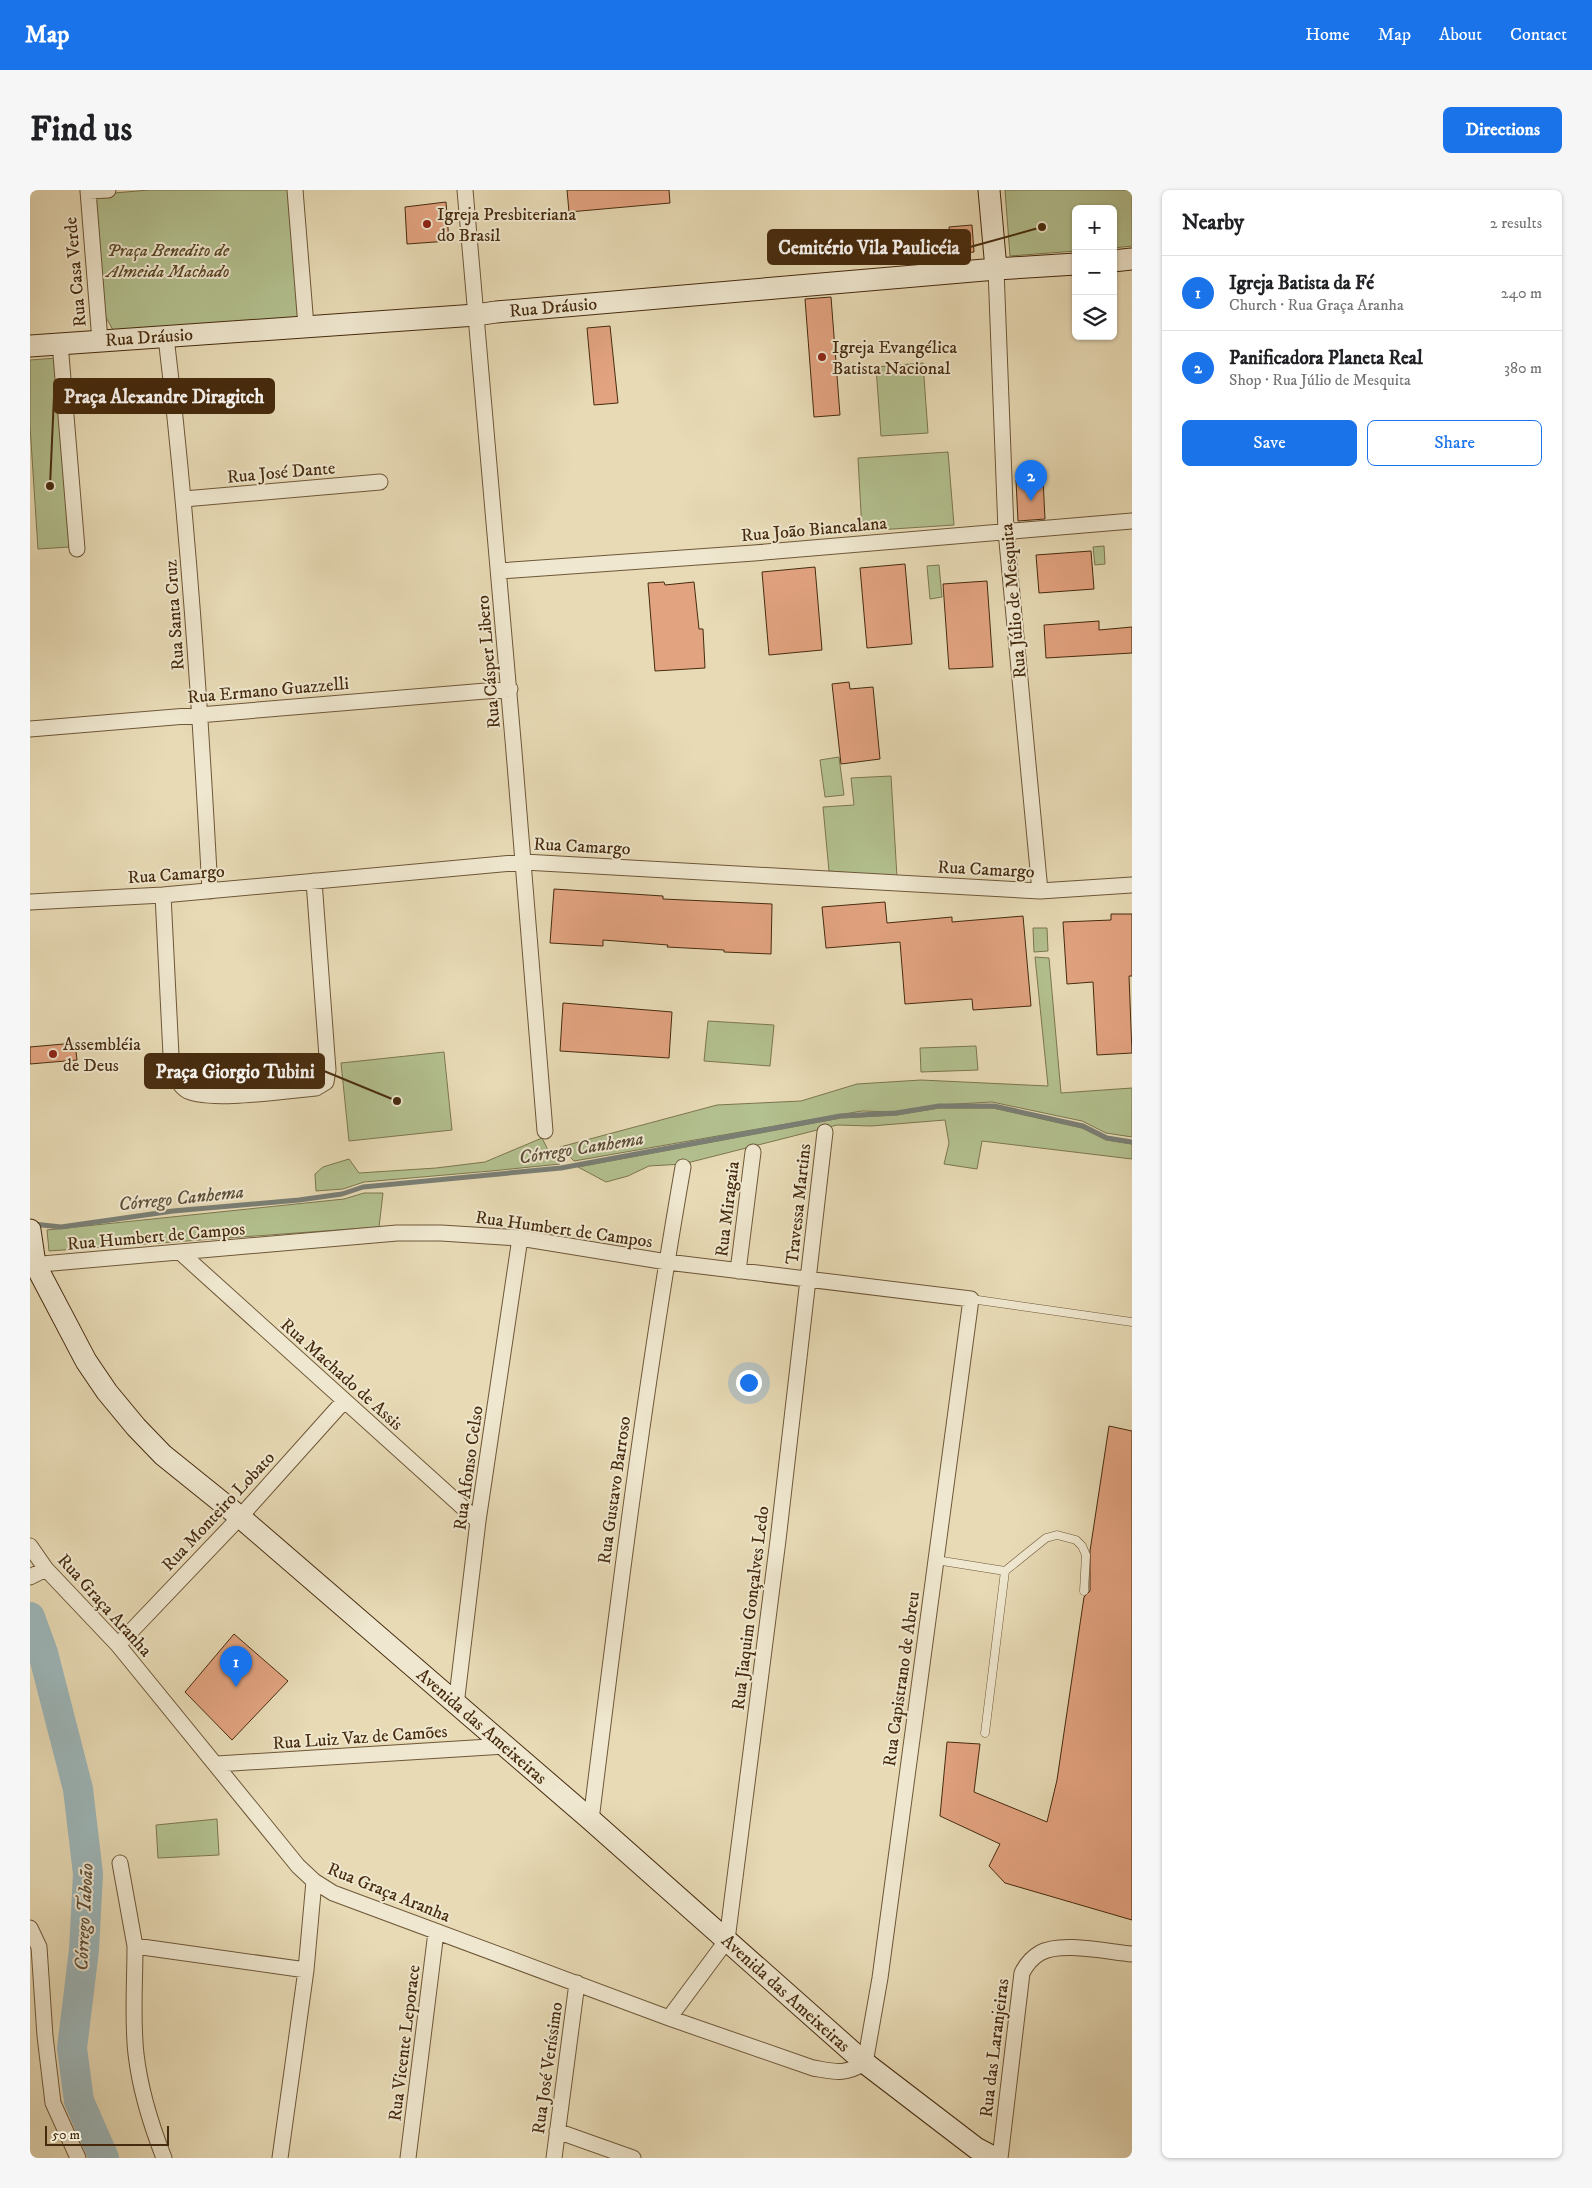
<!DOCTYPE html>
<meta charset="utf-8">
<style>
:root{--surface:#fff;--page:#f6f6f6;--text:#202124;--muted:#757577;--line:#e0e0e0;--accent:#1a73e8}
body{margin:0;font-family:"IM FELL DW Pica",serif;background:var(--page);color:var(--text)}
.controls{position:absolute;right:15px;top:15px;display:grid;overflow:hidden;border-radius:8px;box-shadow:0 1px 4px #0004}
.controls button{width:45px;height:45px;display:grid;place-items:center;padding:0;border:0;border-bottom:1px solid var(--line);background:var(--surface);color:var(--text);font:25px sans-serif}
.scale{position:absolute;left:15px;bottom:12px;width:124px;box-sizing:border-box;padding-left:5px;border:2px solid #462b0e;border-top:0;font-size:14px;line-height:18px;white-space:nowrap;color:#462b0e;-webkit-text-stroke:4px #efe7cf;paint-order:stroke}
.you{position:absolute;left:718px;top:1192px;width:18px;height:18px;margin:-12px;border:4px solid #fff;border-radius:50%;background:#1a73e8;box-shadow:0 0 0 8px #1a73e833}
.badge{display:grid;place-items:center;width:32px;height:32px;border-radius:50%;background:var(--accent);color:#fff;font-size:16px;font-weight:700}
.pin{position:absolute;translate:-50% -41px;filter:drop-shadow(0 1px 2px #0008)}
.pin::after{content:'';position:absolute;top:26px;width:18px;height:15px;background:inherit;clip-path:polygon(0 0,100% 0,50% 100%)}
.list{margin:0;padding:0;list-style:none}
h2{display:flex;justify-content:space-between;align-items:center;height:65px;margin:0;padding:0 20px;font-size:21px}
h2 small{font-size:16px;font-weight:400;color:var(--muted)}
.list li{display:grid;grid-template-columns:32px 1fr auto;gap:15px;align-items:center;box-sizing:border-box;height:75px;padding:0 20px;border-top:1px solid var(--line)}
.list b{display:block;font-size:19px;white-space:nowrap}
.list p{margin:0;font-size:16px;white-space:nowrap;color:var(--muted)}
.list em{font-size:16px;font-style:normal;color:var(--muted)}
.actions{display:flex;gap:10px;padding:15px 20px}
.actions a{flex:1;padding:11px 0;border:1px solid var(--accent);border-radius:8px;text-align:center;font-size:18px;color:var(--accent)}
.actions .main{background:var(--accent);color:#fff}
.icon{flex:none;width:28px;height:28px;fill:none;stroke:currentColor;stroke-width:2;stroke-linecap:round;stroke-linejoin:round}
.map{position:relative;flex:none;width:1102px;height:1968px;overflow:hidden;border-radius:8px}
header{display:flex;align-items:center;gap:30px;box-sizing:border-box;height:70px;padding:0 25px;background:var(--accent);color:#fff}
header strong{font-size:24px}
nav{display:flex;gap:28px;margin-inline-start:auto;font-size:18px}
.intro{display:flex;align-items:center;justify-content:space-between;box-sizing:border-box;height:120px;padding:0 30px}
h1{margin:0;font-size:35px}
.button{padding:12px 22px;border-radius:8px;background:var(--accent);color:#fff;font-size:18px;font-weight:700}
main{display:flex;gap:30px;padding:0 30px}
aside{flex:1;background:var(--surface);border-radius:8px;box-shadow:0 1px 4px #0004}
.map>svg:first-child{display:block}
.green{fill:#b3c08f;stroke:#7c764e}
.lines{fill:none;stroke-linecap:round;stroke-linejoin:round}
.stream{stroke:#7a7f75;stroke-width:5}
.river{stroke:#9db7ba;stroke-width:30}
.building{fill:#e2a380;stroke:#462b0e}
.lane-casing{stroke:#6e5738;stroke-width:9}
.street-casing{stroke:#6e5738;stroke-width:17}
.secondary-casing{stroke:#462b0e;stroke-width:23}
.lane{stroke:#efe7cf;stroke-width:8}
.street{stroke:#efe7cf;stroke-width:15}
.secondary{stroke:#efe7cf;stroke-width:21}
.poi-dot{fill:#8f2418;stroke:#efe7cf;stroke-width:2}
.labels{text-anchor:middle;stroke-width:4;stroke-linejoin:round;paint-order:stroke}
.poi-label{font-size:18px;fill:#462b0e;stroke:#efe7cf;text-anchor:start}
.park-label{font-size:18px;font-style:italic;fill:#5c4928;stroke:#efe7cf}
.street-label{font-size:18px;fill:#462b0e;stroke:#efe7cf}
.water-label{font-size:19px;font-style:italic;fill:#5c4e39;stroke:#efe7cf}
.leader{fill:none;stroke:#462b0e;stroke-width:2}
.callout-dot{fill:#462b0e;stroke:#efe7cf;stroke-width:2}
.callout{fill:#462b0e;stroke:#462b0e;stroke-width:2}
.callout-label{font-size:19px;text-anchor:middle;font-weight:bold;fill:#fff}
</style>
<header>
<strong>Map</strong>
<nav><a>Home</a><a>Map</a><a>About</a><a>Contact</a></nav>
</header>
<div class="intro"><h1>Find us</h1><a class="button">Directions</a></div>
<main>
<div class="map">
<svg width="1102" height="1968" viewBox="0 0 1102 1968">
<rect width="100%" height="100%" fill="#e7dab5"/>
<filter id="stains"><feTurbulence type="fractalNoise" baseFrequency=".004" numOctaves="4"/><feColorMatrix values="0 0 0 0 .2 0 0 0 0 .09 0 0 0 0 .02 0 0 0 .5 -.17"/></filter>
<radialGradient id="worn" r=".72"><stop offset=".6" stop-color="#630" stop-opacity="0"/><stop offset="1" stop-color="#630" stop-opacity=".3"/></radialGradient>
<path class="green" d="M119,0H263L271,130L83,140L73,122L61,5Z
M975,0H1102V56L1083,58V19H1046V61L980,66Z
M27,168L39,357L8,359L0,236V170Z
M893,173L898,243L851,246L846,177Z
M918,262L924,335L832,341L828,268Z
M1074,356L1075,374L1065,375L1063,357Z
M909,375L912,407L900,409L897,376Z
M809,567L814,605L795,607L790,570Z
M861,586L867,687L799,681L793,617L824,615L821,588Z
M1017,738L1018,761L1004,762L1003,738Z
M1005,767L1019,768L1031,903L1102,898V947L1076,943L1052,931L962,912L909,915L865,922L832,921L808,925L544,971L530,957L687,915L771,911L827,894L891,890L1018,896Z
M678,831L744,835L740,876L674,871Z
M946,856L948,880L891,882L890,858Z
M414,862L422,940L319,951L311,873Z
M909,918H963L1052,938L1076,950L1102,954V969L952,951L947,979L914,974L919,953L915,930L841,936L807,935L653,974L619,976L598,986L576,992L548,977L811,928L867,925Z
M512,948L518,960L530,974L461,981L334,992L313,999L286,1001L285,984L293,977L319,969L329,983L406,978L455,972Z
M334,1003H353L349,1037L19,1061L17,1040L314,1009Z
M187,1629L189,1665L128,1668L126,1635Z"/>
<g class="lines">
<path class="stream" d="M3,1034L31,1037L143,1021L269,1010L312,1004L333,997L531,978L810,926L866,923L909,916H964L1053,936L1077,948L1102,952"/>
<path class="river" d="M0,1427L13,1463L48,1599L58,1684L54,1760L42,1858L49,1911L74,1968"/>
</g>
<path class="building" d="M537,0H639L640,13L539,22Z
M416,12L419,51L377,54L375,17Z
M942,35L944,62L922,64L919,37Z
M801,107L810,225L784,227L775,109Z
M580,136L588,213L564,215L557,138Z
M1013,289L1015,329L988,331L986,290Z
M1061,361L1064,399L1009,403L1006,365Z
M875,374L882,454L837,458L830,378Z
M785,377L792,460L739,465L732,382Z
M957,391L963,477L919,479L913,394Z
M634,392L635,395L664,392L669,439H673L675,478L625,481L618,393Z
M1069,431V440L1102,437V463L1016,468L1014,435Z
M819,492L820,499L843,497L850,569L811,574L802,494Z
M524,699L633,706V709L742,714L741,764L694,762V760L637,757L638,755L573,750V756L520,753Z
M855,712L857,733L922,727V732L993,726L1001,816L943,820L942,809L875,814L870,752L796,758L792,717Z
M1081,724H1102V786H1099L1102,863L1067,865L1063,792L1037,794L1033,732L1081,730Z
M533,813L642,822L639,868L530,861Z
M45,853L47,870L0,874V857Z
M1079,1236L1102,1241V1730L975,1693L959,1676L970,1654L910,1626L917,1552L950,1554L944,1602L1017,1632L1027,1590L1054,1407L1060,1401V1361Z
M204,1444L258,1491L202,1550L155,1502Z"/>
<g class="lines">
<defs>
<path id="lane" d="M941,1109L1102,1132
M906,1370L975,1381L1016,1348L1027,1345L1046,1350L1052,1356L1056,1365L1054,1401
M955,1543L975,1381"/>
<path id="street" d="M265,0L276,136
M435,0C462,314 491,627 515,941
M966,79L976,341L1010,701
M136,147C158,331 170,515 180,701
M70,151L58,1L78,0
M30,153L47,359
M154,309L350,292
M469,381L724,363L1102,331
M0,539L480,499
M133,705L141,865C144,878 145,892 156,900C174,913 261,900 286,898L296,892L298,880L284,691
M0,712L133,705L494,672L1010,701L1102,695
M151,1063L448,1331
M0,1075L367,1043H411L490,1048L637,1072L941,1109L850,1788L835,1873C813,1885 807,1882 783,1878L639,1828L303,1703L284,1691L268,1676L88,1455L16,1379L0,1356
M708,1081L723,962
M0,1387L16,1379
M88,1455L210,1327L314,1211
M426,1515L448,1331L490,1048
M187,1574L475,1556
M561,1630C588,1412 615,1194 653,977
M90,1673L105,1756
M0,1738L9,1757L15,1846L23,1913L48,1968
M639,1828L697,1750L748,1350L795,942
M527,1941L603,1968
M134,1968C121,1935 110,1899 106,1864C102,1829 105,1792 105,1756L276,1780
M250,1968L276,1780L284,1691
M378,1968L406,1742
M524,1968L547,1793
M970,1968L992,1783C996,1775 1001,1768 1010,1763C1031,1751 1078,1762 1102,1764"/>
<path id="secondary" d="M959,0L966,79
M1083,71L1102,69
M0,156L446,125L466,122L966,79L1046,74
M0,1040L5,1074L56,1171L77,1202L106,1237L133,1265L210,1327L561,1630L835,1873L946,1958L965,1968"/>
</defs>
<use href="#lane" class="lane-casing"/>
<use href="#street" class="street-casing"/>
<use href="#secondary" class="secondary-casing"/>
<use href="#lane" class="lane"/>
<use href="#street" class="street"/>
<use href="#secondary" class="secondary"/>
</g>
<g class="poi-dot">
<circle cx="397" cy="34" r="5"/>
<circle cx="792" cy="167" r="5"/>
<circle cx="23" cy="864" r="5"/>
</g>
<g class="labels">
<g class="poi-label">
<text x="407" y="30">Igreja Presbiteriana<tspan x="407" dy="21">do Brasil</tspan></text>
<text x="802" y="163">Igreja Evangélica<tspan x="802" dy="21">Batista Nacional</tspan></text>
<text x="33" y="860">Assembléia<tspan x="33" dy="21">de Deus</tspan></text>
</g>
<g class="park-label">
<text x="138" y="66">Praça Benedito de<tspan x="138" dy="21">Almeida Machado</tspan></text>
</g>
<g class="street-label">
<text transform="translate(45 82) rotate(-95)" y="6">Rua Casa Verde</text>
<text transform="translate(523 117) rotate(-5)" y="6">Rua Dráusio</text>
<text transform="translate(119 147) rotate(-4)" y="6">Rua Dráusio</text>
<text transform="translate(251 282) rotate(-5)" y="6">Rua José Dante</text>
<text transform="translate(784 339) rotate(-5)" y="6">Rua João Biancalana</text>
<text transform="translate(983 411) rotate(-95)" y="6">Rua Júlio de Mesquita</text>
<text transform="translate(144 425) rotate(-94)" y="6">Rua Santa Cruz</text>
<text transform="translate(458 472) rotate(-95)" y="6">Rua Cásper Libero</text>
<text transform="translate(238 500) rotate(-5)" y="6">Rua Ermano Guazzelli</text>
<text transform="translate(552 656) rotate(3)" y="6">Rua Camargo</text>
<text transform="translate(956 679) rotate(3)" y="6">Rua Camargo</text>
<text transform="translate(146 684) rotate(-4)" y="6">Rua Camargo</text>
<text transform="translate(768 1014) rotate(-84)" y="6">Travessa Martins</text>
<text transform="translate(697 1019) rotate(-83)" y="6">Rua Miragaia</text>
<text transform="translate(534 1039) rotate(8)" y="6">Rua Humbert de Campos</text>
<text transform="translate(126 1046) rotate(-5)" y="6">Rua Humbert de Campos</text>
<text transform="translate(312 1184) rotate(42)" y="6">Rua Machado de Assis</text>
<text transform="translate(438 1278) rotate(-82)" y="6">Rua Afonso Celso</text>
<text transform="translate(584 1300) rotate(-82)" y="6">Rua Gustavo Barroso</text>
<text transform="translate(188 1321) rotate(-47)" y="6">Rua Monteiro Lobato</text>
<text transform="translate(75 1415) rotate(48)" y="6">Rua Graça Aranha</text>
<text transform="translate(720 1418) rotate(-83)" y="6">Rua Jiaquim Gonçalves Ledo</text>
<text transform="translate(871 1489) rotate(-82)" y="6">Rua Capistrano de Abreu</text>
<text transform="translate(452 1536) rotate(41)" y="6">Avenida das Ameixeiras</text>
<text transform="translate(330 1547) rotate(-4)" y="6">Rua Luiz Vaz de Camões</text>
<text transform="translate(359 1702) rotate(22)" y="6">Rua Graça Aranha</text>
<text transform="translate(756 1803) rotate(42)" y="6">Avenida das Ameixeiras</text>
<text transform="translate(374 1853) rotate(-83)" y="6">Rua Vicente Leporace</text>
<text transform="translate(964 1858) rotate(-83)" y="6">Rua das Laranjeiras</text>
<text transform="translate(517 1878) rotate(-82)" y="6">Rua José Veríssimo</text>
</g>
<g class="water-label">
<text transform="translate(551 957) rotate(-9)" y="7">Córrego Canhema</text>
<text transform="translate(151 1007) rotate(-6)" y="7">Córrego Canhema</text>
<text transform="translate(53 1727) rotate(-87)" y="7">Córrego Taboão</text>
</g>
</g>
<path class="leader" d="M1012 37L940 57M20 296L24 206M367 911L294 881"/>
<g class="callout-dot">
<circle cx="1012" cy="37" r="5"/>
<circle cx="20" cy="296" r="5"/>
<circle cx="367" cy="911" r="5"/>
</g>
<g class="callout">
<rect x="738" y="40" width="202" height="34" rx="5"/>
<rect x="24" y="189" width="220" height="34" rx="5"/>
<rect x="115" y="864" width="179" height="34" rx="5"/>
</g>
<g class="callout-label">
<text x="839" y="64">Cemitério Vila Paulicéia</text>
<text x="134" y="213">Praça Alexandre Diragitch</text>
<text x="205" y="888">Praça Giorgio Tubini</text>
</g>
<rect width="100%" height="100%" filter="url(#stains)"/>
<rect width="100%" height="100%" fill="url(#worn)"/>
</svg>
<div class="controls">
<button>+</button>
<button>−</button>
<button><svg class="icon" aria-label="layers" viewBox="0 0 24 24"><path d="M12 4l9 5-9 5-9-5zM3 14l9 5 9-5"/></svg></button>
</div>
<div class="scale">50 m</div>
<div class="you"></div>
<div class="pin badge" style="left:206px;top:1497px">1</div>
<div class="pin badge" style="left:1001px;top:311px">2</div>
</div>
<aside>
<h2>Nearby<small>2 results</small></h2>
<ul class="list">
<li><span class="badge">1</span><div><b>Igreja Batista da Fé</b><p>Church · Rua Graça Aranha</p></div><em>240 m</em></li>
<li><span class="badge">2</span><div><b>Panificadora Planeta Real</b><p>Shop · Rua Júlio de Mesquita</p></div><em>380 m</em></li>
</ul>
<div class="actions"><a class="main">Save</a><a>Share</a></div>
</aside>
</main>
